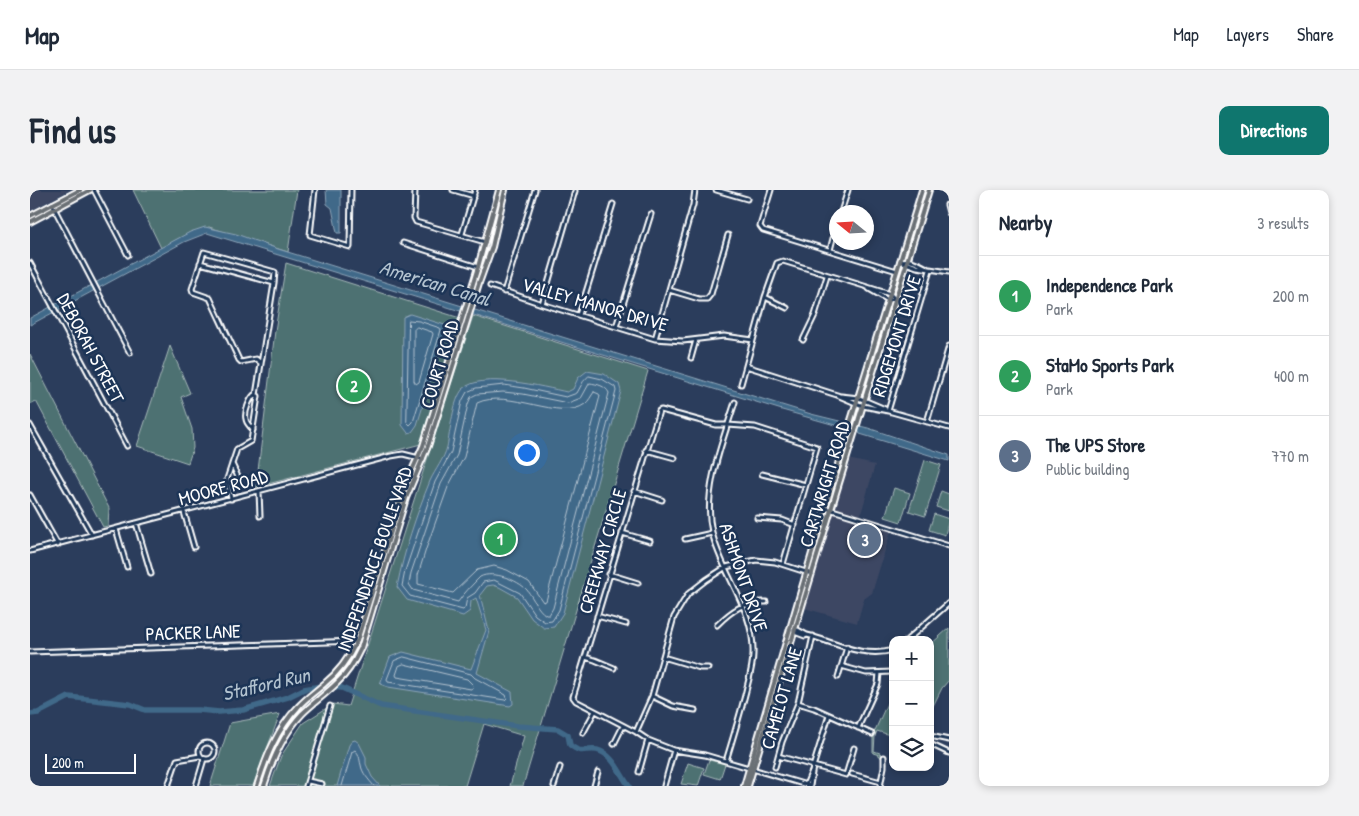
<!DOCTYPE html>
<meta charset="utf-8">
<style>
:root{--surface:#fff;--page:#f2f2f3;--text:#1f2937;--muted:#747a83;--line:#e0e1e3;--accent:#0f766e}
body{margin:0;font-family:"Patrick Hand",sans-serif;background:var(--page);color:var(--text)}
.controls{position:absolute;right:15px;bottom:15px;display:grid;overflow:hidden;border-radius:10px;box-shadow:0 2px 8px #0003}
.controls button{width:45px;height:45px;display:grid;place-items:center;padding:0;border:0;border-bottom:1px solid var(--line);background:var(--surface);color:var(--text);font:25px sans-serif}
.compass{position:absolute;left:799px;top:15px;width:45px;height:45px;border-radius:50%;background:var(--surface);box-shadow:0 2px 8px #0003;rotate:288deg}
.scale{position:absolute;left:15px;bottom:12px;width:91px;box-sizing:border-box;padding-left:5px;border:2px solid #fff;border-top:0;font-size:14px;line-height:18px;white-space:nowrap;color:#fff;-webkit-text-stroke:4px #1d3557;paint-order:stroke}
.you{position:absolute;left:496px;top:262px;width:18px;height:18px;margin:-12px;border:4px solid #fff;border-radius:50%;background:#1a73e8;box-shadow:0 0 0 8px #1a73e833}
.badge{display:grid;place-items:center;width:32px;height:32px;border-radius:50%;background:var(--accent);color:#fff;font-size:16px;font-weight:700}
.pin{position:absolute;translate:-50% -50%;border:2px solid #fff;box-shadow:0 1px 5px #0006}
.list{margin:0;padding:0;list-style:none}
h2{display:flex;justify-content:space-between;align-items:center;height:65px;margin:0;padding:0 20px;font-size:21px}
h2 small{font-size:16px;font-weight:400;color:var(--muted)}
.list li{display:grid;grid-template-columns:32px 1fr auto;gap:15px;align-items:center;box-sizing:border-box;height:80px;padding:0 20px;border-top:1px solid var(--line)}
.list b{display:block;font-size:19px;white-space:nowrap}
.list p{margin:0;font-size:16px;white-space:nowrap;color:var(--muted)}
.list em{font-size:16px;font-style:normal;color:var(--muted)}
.icon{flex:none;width:28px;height:28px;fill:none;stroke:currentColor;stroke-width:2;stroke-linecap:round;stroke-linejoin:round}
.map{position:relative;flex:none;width:919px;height:596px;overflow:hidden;border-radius:10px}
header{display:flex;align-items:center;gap:30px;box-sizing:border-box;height:70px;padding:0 25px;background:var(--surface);border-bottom:1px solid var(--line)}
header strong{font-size:24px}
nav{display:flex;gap:28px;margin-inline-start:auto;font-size:18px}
.intro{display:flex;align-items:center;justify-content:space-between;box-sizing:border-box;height:120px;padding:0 30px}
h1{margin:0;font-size:35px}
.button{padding:12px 22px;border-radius:10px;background:var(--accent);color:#fff;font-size:18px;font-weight:700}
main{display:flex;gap:30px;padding:0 30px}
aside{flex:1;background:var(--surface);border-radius:10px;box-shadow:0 2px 8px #0003}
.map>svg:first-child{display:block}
.built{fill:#3c4763}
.green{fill:#4d7172;stroke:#a6b8b8}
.water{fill:#416989;stroke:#8da5b8}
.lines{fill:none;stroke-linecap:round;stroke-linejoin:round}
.shore{stroke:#b3c3d0;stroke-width:1}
.river{stroke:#416989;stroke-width:5.5}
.minor-casing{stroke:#fff;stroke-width:7}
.major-casing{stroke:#fff;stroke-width:8}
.minor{stroke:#1d3557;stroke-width:3}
.major{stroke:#6b6f75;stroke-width:4}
.labels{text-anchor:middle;stroke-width:5;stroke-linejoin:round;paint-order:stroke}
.street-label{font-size:19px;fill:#fff;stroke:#1d3557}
.water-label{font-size:20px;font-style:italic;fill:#b3c3d0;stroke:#1d3557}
</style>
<header>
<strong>Map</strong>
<nav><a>Map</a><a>Layers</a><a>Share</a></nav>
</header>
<div class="intro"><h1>Find us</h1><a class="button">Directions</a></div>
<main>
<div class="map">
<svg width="919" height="596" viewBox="0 0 919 596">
<rect width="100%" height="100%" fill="#2b3d5c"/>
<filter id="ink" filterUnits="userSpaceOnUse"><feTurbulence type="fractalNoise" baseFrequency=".02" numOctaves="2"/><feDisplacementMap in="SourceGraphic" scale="10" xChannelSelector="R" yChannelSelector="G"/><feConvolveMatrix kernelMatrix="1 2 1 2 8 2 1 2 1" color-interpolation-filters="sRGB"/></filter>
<g filter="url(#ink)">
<path class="built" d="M0,0H39L0,21Z
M818,269L845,275L829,331L861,341L842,403L834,409L827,433L774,418Z"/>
<path class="green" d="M103,0H267L258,62L179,37L161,42L131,58Z
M256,73L430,128L391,254L226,297L245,141Z
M443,126L618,181L493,596H480L494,546L454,534L435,596H240L251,566L273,533L303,514L318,516Z
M140,156L160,203L151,207L162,239L163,258L158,273L107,256Z
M0,164L79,318L78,336L73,337L6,211L0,214Z
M895,270L911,275L895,326L879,321Z
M864,298L880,303L871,332L855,327Z
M911,301L919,304V321L906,317Z
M904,324L919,329L915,345L899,340Z
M919,438V490L912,498L900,522V455Z
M863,500V546L847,541L845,546L844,561L850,563L857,573L853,587V596H851L855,573L849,565L843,563V545Z
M250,524L223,596H180L200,533Z
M679,570L695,574L690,589L674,584Z
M658,573L674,578L668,596L651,594Z"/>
<path class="water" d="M296,0H311V43H307L302,18L297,14Z
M175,37L206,44L248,59L781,224L838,238L919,265V271L830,244L828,240L805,235L752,220L177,43L154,52L0,135V128L160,42Z
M380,124L418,136L387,235L382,242L378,243L372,235L373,127Z
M557,181L574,184L589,194L591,201L533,423L524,437L514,438L502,429L487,407L469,397L463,395L457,396L450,405L459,441L447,483L482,502L483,514L480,516L358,497L350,494L360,467L373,462L441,479L456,440L446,408L441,411L440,421L433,426L377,410L367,397C374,361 386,325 400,291C405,280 414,269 417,257C420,243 423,209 433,199C451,181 514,197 537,202L543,199L548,188Z
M325,550L329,553L336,567V574L342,587L350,596H307L319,555L322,551Z"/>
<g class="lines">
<path class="shore" d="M379,130L389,131L410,138L411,140L383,232L380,235L377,232Z
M387,137L402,142L403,144L389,192L386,194L384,191V140Z
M559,186L572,189L585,197L586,201L529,420L522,431L515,432L505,425L490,403L464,390L453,392L445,403L437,408L435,418L433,420L380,406L372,396L375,381L405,292L421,262L432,211L437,202L446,198L474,195L494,198L536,207L547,203L553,192Z
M560,193C567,194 576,196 579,203L523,418L519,425H516C507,419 504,409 497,400C488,390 463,380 450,387C442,395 434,403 428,412L383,400L379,394L381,383L411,294L427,265L438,214L441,207L447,204L473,202L493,204L538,213L551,208Z
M564,202L569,204L570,206L516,411L513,412L499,392L477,380L464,376L447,380L423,403L388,394V385L396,359L418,297L434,267L447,213C478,198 531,232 555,214C559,211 561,206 564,202Z
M374,467L441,484L445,488L476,505L477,508L475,510L358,492L357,489L364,471Z
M374,474L437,489L443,495L444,497L441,499L367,487L366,485L369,476Z
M312,596L322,562L325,560C330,565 329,568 331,575C332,583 339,590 344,596"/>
<path class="river" d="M0,524L8,523L39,507L100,514L115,520H169L189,522L213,520L258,507L274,499L291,496L312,498L351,516L488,536L528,539L538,545L540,555C552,565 554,558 567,560C583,564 590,584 599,596"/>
<defs>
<path id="minor" d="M64,0L98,65
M285,0L280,45L320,57L321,0
M385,0L384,28L386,32L455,52
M423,0L444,6
M686,0L717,9
M741,0L730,36L733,40L867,81
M22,14L100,163
M917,15L919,23
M811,22L818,0
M432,44L445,0
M373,53L448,77
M800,60L806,37
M870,71L887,77L919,82
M870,71C881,69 888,73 897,78
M0,73L97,256
M170,73L244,93
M460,96L512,114L625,149L653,151L694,146L723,150
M839,99L858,110L865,109
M639,100L669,109H677L681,104L698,45
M474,102L505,0
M735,107L757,118
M512,114L545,1
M549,125L583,14
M586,137L621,24
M625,149L663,15L665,0
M773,150L785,125L797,86
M661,168L666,150
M716,176L807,205L833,216L858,221L919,238
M711,194L735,107L747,73L753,71L860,104L865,109
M226,205L244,93L245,82L174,62L162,99L163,102L180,108L209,170L211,172L226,169L231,173
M811,206L829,208L855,219
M858,221L900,80
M897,232L919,156
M0,235L62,345
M616,260L645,268
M732,284L776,295
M197,294L209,289L202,274
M229,301L230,326
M604,301L632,310
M0,305L28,355
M201,309L197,289L207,259L221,251L228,206L224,205C220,209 214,222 216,229C216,233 220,236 223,240
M796,318L919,356
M154,322L164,357
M727,328L752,330L765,335
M106,333L121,384
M86,339L97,377
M592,343L620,351
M655,349L682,343
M0,361L361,266L373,264L393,269
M753,374L787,257L725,237L698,235H686L631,220L629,221L543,507L546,511L606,542L618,550L643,560L675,565L780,596L783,576
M579,384L608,393
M567,426L596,434
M687,435C702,420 715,411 736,412
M764,440H768L777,445
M766,441L767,443L775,446L777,445C804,452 834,469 863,460
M877,450L919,413
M0,462L327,451
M555,467L565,470L584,478
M633,467L670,478H678
M811,476L836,483L862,482
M808,487L817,457
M622,506L643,516L665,520
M768,513L784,518L842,544
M828,538L848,494L849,483
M606,542L622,506L644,427L658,404L676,390L696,377L726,370L745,372L782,384
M553,543L565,521
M900,546L919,550
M169 561a8 8 0 1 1 16 0a8 8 0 1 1-16 0Z
M584,554L593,536
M900,554L919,563
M748,566L816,585L824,558
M696,571C703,548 710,525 716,501C719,489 723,476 723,464C725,420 691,383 682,342C672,301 693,251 705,212
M745,577L752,552L768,513L783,446
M783,577L799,525
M609,582L618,550
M822,584L851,592
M278,591L292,594
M776,595L781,583
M138,596L147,570L170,566
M166,596L174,569
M276,596L300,516
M524,596L530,577
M564,596L568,582
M634,596L644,560
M850,596L854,577V567"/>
<path id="major" d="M0,26L50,0
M0,32L60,0
M227,596C236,567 247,539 268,517C276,508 285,502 294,494C309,482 319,468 327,451L375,296L393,256L448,77L469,0
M234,596C242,570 253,544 272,524C283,513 296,504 307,493C318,483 325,471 331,458L376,308L398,256L449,93L462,57L475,0
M714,596L818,240L892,0
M718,596L806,303L899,0"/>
</defs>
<use href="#minor" class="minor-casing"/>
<use href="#major" class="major-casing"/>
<use href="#minor" class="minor"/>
<use href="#major" class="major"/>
</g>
</g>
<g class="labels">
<g class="street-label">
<text transform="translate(565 114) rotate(16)" y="7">VALLEY MANOR DRIVE</text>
<text transform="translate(866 146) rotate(-73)" y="7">RIDGEMONT DRIVE</text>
<text transform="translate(61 158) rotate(62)" y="7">DEBORAH STREET</text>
<text transform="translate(409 174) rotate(-73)" y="7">COURT ROAD</text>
<text transform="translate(794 294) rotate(-73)" y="7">CARTWRIGHT ROAD</text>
<text transform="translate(193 297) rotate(-15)" y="7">MOORE ROAD</text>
<text transform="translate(572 361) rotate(-74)" y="7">CREEKWAY CIRCLE</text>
<text transform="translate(344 369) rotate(-71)" y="7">INDEPENDENCE BOULEVARD</text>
<text transform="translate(714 387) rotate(71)" y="7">ASHMONT DRIVE</text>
<text transform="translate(163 442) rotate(-2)" y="7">PACKER LANE</text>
<text transform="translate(751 508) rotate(-74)" y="7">CAMELOT LANE</text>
</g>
<g class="water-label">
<text transform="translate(405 93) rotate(17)" y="7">American Canal</text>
<text transform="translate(236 494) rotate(-13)" y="7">Stafford Run</text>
</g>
</g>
</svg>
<div class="controls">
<button>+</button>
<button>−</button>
<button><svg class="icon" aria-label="layers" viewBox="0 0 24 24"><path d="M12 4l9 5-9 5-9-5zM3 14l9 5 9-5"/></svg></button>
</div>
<svg class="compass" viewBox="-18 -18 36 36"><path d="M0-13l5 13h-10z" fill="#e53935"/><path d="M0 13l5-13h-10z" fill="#747a83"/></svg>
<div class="scale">200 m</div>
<div class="you"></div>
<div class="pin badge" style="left:470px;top:349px;background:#2e9e5b">1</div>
<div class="pin badge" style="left:324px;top:196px;background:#2e9e5b">2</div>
<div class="pin badge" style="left:835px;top:350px;background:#5c6f8a">3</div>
</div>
<aside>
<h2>Nearby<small>3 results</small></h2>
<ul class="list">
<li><span class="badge" style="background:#2e9e5b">1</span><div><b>Independence Park</b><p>Park</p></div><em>200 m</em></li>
<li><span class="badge" style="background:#2e9e5b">2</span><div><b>StaMo Sports Park</b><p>Park</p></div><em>400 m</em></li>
<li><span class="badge" style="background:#5c6f8a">3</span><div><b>The UPS Store</b><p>Public building</p></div><em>770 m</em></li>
</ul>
</aside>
</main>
